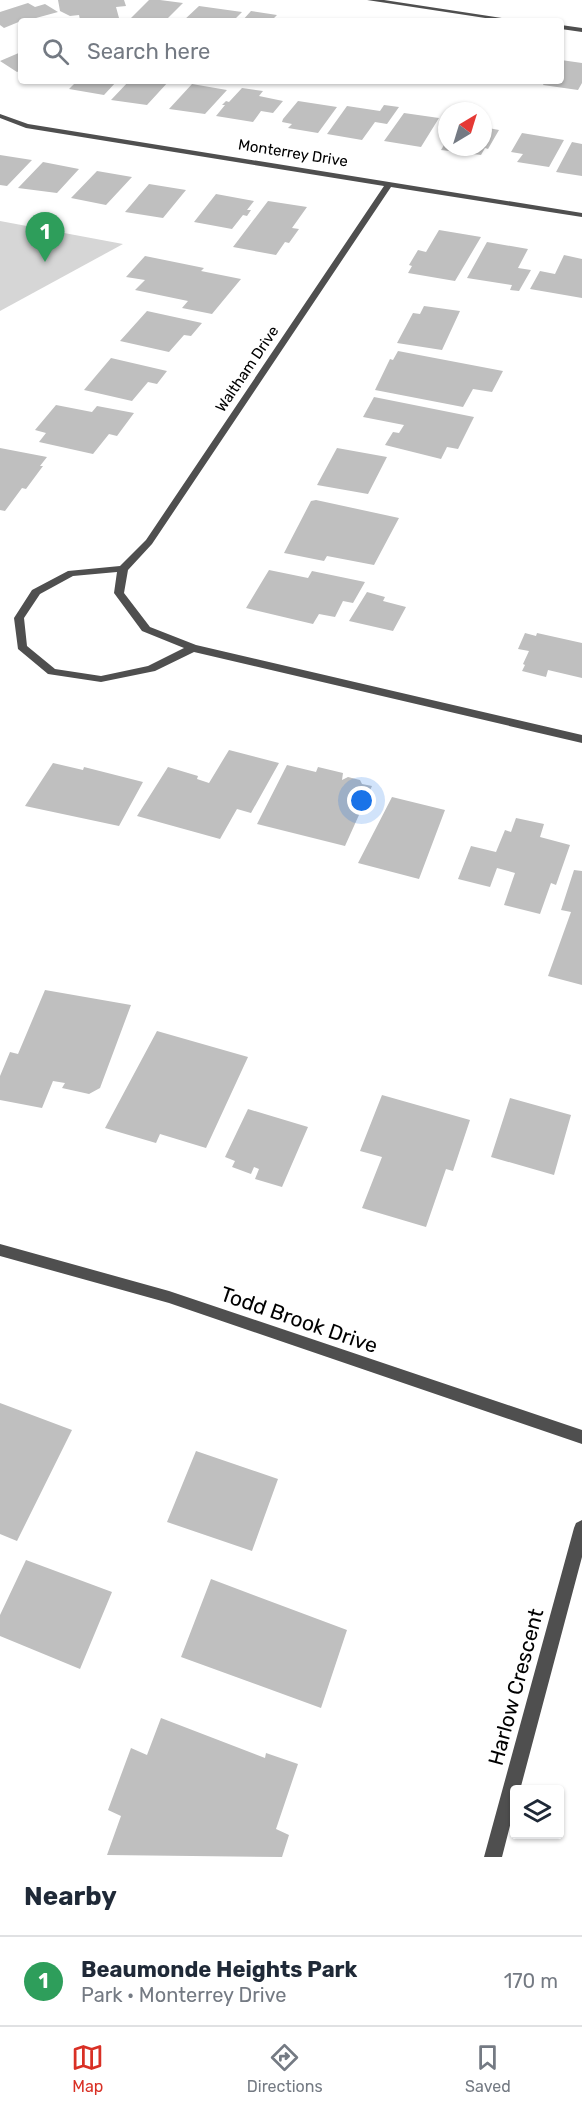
<!DOCTYPE html>
<meta charset="utf-8">
<style>
:root{--surface:#fff;--page:#f2f2f3;--text:#1f2937;--muted:#747a83;--line:#e0e1e3;--accent:#d93025}
body{margin:0;font-family:Rubik,sans-serif;background:var(--page);color:var(--text)}
.controls{position:absolute;right:18px;bottom:18px;display:grid;overflow:hidden;border-radius:6px;box-shadow:0 2px 4px #0004}
.controls button{width:54px;height:54px;display:grid;place-items:center;padding:0;border:0;border-bottom:2px solid var(--line);background:var(--surface);color:var(--text);font:30px sans-serif}
.compass{position:absolute;left:438px;top:102px;width:54px;height:54px;border-radius:50%;background:var(--surface);box-shadow:0 2px 4px #0004;rotate:38deg}
.you{position:absolute;left:362px;top:801px;width:21px;height:21px;margin:-15px;border:4px solid #fff;border-radius:50%;background:#1a73e8;box-shadow:0 0 0 9px #1a73e833}
.badge{display:grid;place-items:center;width:39px;height:39px;border-radius:50%;background:var(--accent);color:#fff;font-size:20px;font-weight:700}
.pin{position:absolute;translate:-50% -50px;filter:drop-shadow(0 2px 3px #0008)}
.pin::after{content:'';position:absolute;top:32px;width:21px;height:18px;background:inherit;clip-path:polygon(0 0,100% 0,50% 100%)}
.list{margin:0;padding:0;list-style:none}
h2{display:flex;justify-content:space-between;align-items:center;height:78px;margin:0;padding:0 24px;font-size:26px}
h2 small{font-size:20px;font-weight:400;color:var(--muted)}
.list li{display:grid;grid-template-columns:39px 1fr auto;gap:18px;align-items:center;box-sizing:border-box;height:90px;padding:0 24px;border-top:2px solid var(--line)}
.list b{display:block;font-size:22px;white-space:nowrap}
.list p{margin:0;font-size:20px;white-space:nowrap;color:var(--muted)}
.list em{font-size:20px;font-style:normal;color:var(--muted)}
.icon{flex:none;width:33px;height:33px;fill:none;stroke:currentColor;stroke-width:2;stroke-linecap:round;stroke-linejoin:round}
.map{position:relative;flex:none;width:582px;height:1857px;overflow:hidden}
.search{position:absolute;background:var(--surface);box-shadow:0 2px 4px #0004;left:18px;right:18px;top:18px;height:66px;display:flex;align-items:center;gap:15px;box-sizing:border-box;padding:0 21px;border-radius:6px;color:var(--muted);font-size:22px}
.sheet{height:168px;background:var(--surface)}
nav{display:flex;justify-content:space-around;align-items:center;box-sizing:border-box;height:84px;border-top:2px solid var(--line);background:var(--surface);font-size:16px;color:var(--muted)}
nav a{display:grid;justify-items:center;gap:3px}
nav .on{color:var(--accent)}
.map>svg:first-child{display:block}
.green{fill:#d6d6d6}
.building{fill:#bfbfbf}
.lines{fill:none;stroke-linecap:round;stroke-linejoin:round}
.minor{fill:#4f4f4f;fill-rule:evenodd}
.labels{text-anchor:middle;stroke-width:6;stroke-linejoin:round;paint-order:stroke}
.far-street-label{font-size:15px;fill:#000;stroke:#fff}
.near-street-label{font-size:21px;fill:#000;stroke:#fff}
</style>
<div class="map">
<svg width="582" height="1857" viewBox="0 0 582 1857">
<rect width="100%" height="100%" fill="#fff"/>
<path class="green" d="M0,221L123,244L0,311Z"/>
<path class="building" d="M58,0H124L126,6L116,7L119,18L80,20L79,15L70,16L60,11Z
M149,0H160L183,3L165,21H128Z
M28,3L35,7L45,4L58,12L36,18L41,21H21L4,28L0,25V12Z
M199,6L242,12L233,21H183Z
M251,11L277,15L271,21H242Z
M21,52V70L17,72L0,61Z
M561,60L582,63V83L578,90L543,85L545,81H561Z
M77,81H117L104,95L69,89Z
M129,81H169L147,105L111,100Z
M192,84L227,90L205,114L169,109Z
M242,88L263,91L259,96L283,101L273,113L261,111L253,122L216,116L225,105H222L226,101L229,102Z
M298,101L337,107L318,133L288,128L292,124L282,122L283,119Z
M384,105L399,107L387,124L375,122L362,140L327,134L347,106L380,111Z
M404,113L439,118L421,147L384,141Z
M483,127L499,130L488,149L485,148L481,155L441,150L447,140V147H483Z
M522,133L564,140L549,167L517,162L523,154L511,152Z
M572,142L582,144V176L556,172Z
M0,155L32,160L7,186L0,185Z
M43,162L79,169L57,193L18,188Z
M97,171L132,177L106,205L71,198Z
M149,184L186,190L163,218L125,212Z
M216,194L254,201L247,210H251L247,216L243,215L232,229L194,222Z
M268,201L307,207L292,228L299,229L289,243L285,242L276,255L233,247Z
M439,230L481,237L455,281L408,273L412,266L409,265L418,250L426,252Z
M487,242L528,249L518,268L531,270L519,291L510,290L512,285L467,278Z
M564,255L582,259V298L530,289L540,271L555,274Z
M145,256L204,268L201,271L241,279L212,314L182,308L188,301L135,290L145,280L126,277Z
M424,306L460,311L442,350L397,343L413,313L420,314Z
M147,311L202,323L191,336L184,335L169,352L120,341Z
M398,351L503,371L492,392L473,389L463,407L375,390L390,359L393,360Z
M111,358L167,371L157,384L148,382L132,401L84,390Z
M374,397L474,417L458,449L447,447L441,459L385,445L393,432L399,433L404,425L363,417Z
M56,405L92,412L97,406L134,413L117,436L109,434L93,454L39,442L46,433L35,430Z
M0,448L47,457L40,466H43L26,489L22,488L5,511L0,510Z
M337,448L387,457L368,494L317,485Z
M316,500L399,518L374,565L327,556L324,561L284,553L311,501Z
M269,570L308,578L312,571L365,582L353,603L343,601L335,617L319,614L313,624L246,608Z
M367,592L385,597L383,601L406,607L393,631L349,621Z
M525,633L536,636L537,633L582,643V678L548,670L546,677L522,671L525,665L523,664L529,651L518,649Z
M229,750L279,763L251,813L237,809L220,839L137,816L168,767L198,776L197,779L209,783Z
M53,763L83,770L84,767L143,782L119,826L25,806Z
M287,765L316,772L318,767L343,773L342,780L348,777L360,780L362,784L372,786L345,846L257,824Z
M392,797L445,810L419,879L358,863Z
M516,818L544,824L540,837L570,845L556,885L551,883L540,914L504,905L515,873L497,868L490,887L458,879L471,846L496,852L505,830L511,832Z
M574,870L582,871V985L548,976L571,912L561,910Z
M45,990L131,1005L100,1088L89,1094L62,1088L65,1083L53,1081L42,1108L0,1100V1076L10,1052L18,1054Z
M157,1031L248,1057L206,1148L160,1134L156,1143L105,1128Z
M382,1095L470,1120L453,1171L446,1169L426,1227L362,1208L382,1157L360,1151Z
M510,1098L571,1115L554,1175L491,1157Z
M248,1109L308,1127L282,1187L255,1179L259,1169L254,1167L251,1174L232,1167L235,1161L225,1157Z
M0,1403L72,1430L17,1541L0,1534Z
M196,1451L278,1479L252,1551L167,1522Z
M26,1560L112,1592L80,1669L0,1636V1615Z
M211,1579L347,1630L321,1708L181,1657Z
M161,1718L265,1758L266,1753L298,1764L276,1829L289,1835L282,1857L107,1855L121,1816L108,1810L131,1748L147,1755Z"/>
<g class="lines">
<path class="minor" d="M367,0H384L522,21H505Z
M561,25L582,28V32L561,29Z
M0,114L28,124L582,213V217L391,187L152,544L128,570L124,593L150,627L196,645L582,735V743L194,652L155,671L101,682L48,674L18,649L14,618L32,590L68,571L120,566L146,540L384,186L26,128L0,118ZM117,572L114,593L142,631L184,648L148,666L101,676L55,669L27,646L24,618L40,594L73,576Z
M0,1244L169,1291L582,1430V1444L169,1303L0,1256Z
M582,1520V1557L520,1790H514V1810L502,1857H484L574,1528L576,1523Z"/>
</g>
<g class="labels">
<g class="far-street-label">
<text transform="translate(293 153) rotate(9)" y="5">Monterrey Drive</text>
<text transform="translate(247 369) rotate(-56)" y="5">Waltham Drive</text>
</g>
<g class="near-street-label">
<text transform="translate(299 1320) rotate(19)" y="7">Todd Brook Drive</text>
<text transform="translate(516 1687) rotate(-75)" y="7">Harlow Crescent</text>
</g>
</g>
</svg>
<div class="controls">
<button><svg class="icon" aria-label="layers" viewBox="0 0 24 24"><path d="M12 4l9 5-9 5-9-5zM3 14l9 5 9-5"/></svg></button>
</div>
<svg class="compass" viewBox="-18 -18 36 36"><path d="M0-13l5 13h-10z" fill="#e53935"/><path d="M0 13l5-13h-10z" fill="#747a83"/></svg>
<div class="you"></div>
<div class="pin badge" style="left:45px;top:262px;background:#2e9e5b">1</div>
<div class="search"><svg class="icon" aria-label="search" viewBox="0 0 24 24"><circle cx="10" cy="10" r="6"/><path d="M15 15l6 6"/></svg>Search here</div>
</div>
<section class="sheet">
<h2>Nearby<small></small></h2>
<ul class="list">
<li><span class="badge" style="background:#2e9e5b">1</span><div><b>Beaumonde Heights Park</b><p>Park · Monterrey Drive</p></div><em>170 m</em></li>
</ul>
</section>
<nav>
<a class="on"><svg class="icon" aria-label="map" viewBox="0 0 24 24"><path d="M3 6l6-2 6 2 6-2v14l-6 2-6-2-6 2zM9 4v14M15 6v14"/></svg>Map</a>
<a><svg class="icon" aria-label="directions" viewBox="0 0 24 24"><path d="M12 3l9 9-9 9-9-9zM9 14v-3h6M13 9l2 2-2 2"/></svg>Directions</a>
<a><svg class="icon" aria-label="saved" viewBox="0 0 24 24"><path d="M7 4h10v16l-5-4-5 4z"/></svg>Saved</a>
</nav>
